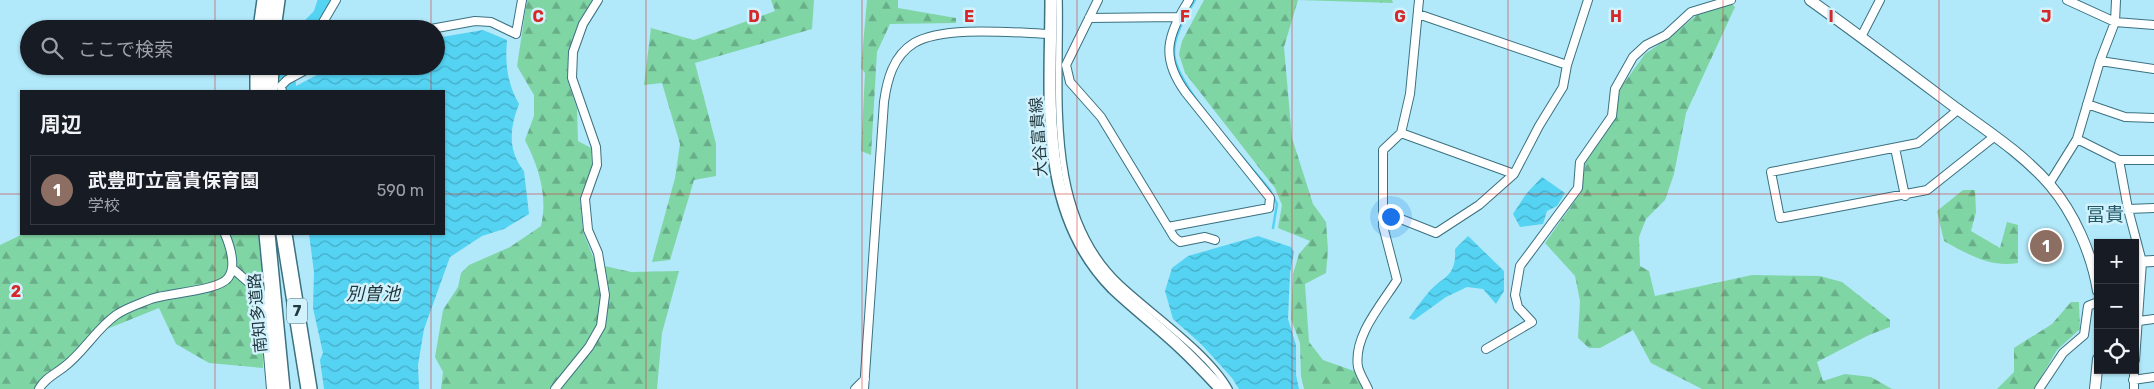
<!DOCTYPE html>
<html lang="ja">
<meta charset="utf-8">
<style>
:root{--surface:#171b24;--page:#242831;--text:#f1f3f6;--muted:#9ea1a6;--line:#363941;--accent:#ea580c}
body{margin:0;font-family:Rubik,"Noto Sans JP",sans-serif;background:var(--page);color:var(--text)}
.controls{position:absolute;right:15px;bottom:15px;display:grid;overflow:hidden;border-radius:0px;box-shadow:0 1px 4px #0004}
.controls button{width:45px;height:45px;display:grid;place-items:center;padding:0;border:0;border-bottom:1px solid var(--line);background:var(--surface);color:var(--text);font:25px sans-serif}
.you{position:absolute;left:1390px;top:216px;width:18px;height:18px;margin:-12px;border:4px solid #fff;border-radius:50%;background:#1a73e8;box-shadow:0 0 0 8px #1a73e833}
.badge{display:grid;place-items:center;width:32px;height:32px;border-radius:50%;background:var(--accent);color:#fff;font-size:16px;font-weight:700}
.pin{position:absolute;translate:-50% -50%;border:2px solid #fff;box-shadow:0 1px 5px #0006}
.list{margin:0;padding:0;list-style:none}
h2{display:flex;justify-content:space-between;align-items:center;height:65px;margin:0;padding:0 20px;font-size:21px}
h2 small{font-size:16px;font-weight:400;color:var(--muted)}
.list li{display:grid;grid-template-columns:32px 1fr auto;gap:15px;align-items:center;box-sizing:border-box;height:70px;margin:0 10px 10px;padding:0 10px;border:1px solid var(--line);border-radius:0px}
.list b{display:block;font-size:19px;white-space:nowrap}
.list p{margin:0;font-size:16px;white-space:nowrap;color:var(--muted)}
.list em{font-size:16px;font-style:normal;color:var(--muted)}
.icon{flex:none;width:28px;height:28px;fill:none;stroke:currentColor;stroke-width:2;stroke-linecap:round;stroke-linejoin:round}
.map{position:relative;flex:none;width:2154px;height:389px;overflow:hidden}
.search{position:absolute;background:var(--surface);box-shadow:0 1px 4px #0004;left:20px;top:20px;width:425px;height:55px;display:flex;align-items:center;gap:12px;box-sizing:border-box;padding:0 18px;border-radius:28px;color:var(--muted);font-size:19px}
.panel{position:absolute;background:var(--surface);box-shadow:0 1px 4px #0004;left:20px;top:90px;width:425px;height:145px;border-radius:0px}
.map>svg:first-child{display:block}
.forest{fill:url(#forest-firs)}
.water{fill:url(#water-waves)}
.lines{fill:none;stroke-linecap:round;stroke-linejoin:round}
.stream{stroke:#54d3f3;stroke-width:2.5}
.river{stroke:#54d3f3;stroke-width:14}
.pedestrian-casing{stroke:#3b7180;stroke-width:8}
.minor-casing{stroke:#3b7180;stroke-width:10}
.tertiary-casing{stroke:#3b7180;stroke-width:12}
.secondary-casing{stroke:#3b7180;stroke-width:14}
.motorway-casing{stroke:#3b7180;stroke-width:18}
.pedestrian{stroke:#fff;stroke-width:5.5}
.minor{stroke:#fff;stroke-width:8}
.tertiary{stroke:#fff;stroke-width:10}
.secondary{stroke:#fff;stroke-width:11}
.motorway{stroke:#fff;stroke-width:15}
.grid{fill:none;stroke:#d62828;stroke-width:1;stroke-opacity:0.55}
.labels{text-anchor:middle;stroke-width:5;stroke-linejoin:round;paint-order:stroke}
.shield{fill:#d1f2fc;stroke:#577078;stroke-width:1}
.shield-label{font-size:15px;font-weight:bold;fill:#233940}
.street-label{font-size:16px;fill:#233940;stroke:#d1f2fc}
.water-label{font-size:18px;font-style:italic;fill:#1e343a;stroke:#d1f2fc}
.quarter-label{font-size:19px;fill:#225967;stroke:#d1f2fc}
.grid-label{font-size:16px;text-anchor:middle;font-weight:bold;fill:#d62828;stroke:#d1f2fc;stroke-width:5;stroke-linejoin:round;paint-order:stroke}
</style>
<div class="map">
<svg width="2154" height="389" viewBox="0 0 2154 389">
<defs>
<pattern id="forest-firs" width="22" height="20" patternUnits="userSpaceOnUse" patternTransform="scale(1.25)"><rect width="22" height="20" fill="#80d5a5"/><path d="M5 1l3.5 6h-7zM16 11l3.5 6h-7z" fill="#68ae88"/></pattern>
<pattern id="water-waves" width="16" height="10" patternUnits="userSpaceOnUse" patternTransform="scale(1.25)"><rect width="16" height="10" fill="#54d3f3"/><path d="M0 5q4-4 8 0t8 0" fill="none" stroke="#45acc6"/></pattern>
</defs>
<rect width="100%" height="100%" fill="#b1e9fa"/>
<path class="forest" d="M527,0H593L579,21L569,53L567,79L577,108L578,141L591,148L592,167L580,198L583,232L596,264L631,272L679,271L662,333L657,389H441L443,372L435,357L443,310L458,287L461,273L469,265L510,247L541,226C548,196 539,168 525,140L534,116V95L517,66Z
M771,0H814L812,29L695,63L716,144V176L694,180L670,260L652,262L675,178L680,144L662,83L644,85L651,28L694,40L775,11Z
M867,0H898V8L956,18V23L890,24L877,52L871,155L861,151L865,73L861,68Z
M1204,0H1392L1393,3L1298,0L1284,47L1292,138L1313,204L1326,222L1328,250L1326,273L1305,284L1309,342L1323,360L1354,371L1363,389H1304L1301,376L1300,343L1291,319L1293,274L1299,254L1310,241L1278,228L1282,205L1275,188L1185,73L1179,54L1182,41Z
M1732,4L1735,7L1686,113L1674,174L1665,200L1646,219L1639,237L1640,266L1649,271L1655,296L1752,275L1820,276L1842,282L1890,320V327L1869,335L1817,362L1823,381L1845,374L1871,377L1892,389H1702L1651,363L1633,330L1600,348H1589L1578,338L1580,301L1575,276L1545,243L1582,191L1585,163L1615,119L1619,90L1645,54L1671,36L1697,15Z
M1963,190H1975L1976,212L1971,231L2000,248L2007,222L2018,225V263C1991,268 1967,254 1944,241L1937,211Z
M23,234H258L262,276L263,368L209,363L176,344L159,308L107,329L34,389H0V245Z
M2071,302H2079L2080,329L2057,350L2034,389H1997L2014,372V348L2052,324Z"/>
<path class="water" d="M483,30L507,40C505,64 507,83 519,104C510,127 507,150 524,171L529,214L504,229L482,236L450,257L424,329L418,365L419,389H324L320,360L323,353L313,308L314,272L309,234H444V91H294V87L334,66H436V38Z
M1542,177L1565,193L1557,206L1547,211L1543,224L1520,227L1513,214L1526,194Z
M1258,236L1291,247L1294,252L1290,273L1288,319L1296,345V375L1299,389H1239L1232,378L1202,345L1173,319L1165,291L1172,268L1188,256Z
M1468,236L1504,271V291L1496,304L1483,289L1467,287L1446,297L1414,320L1409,318C1415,310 1421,301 1428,293C1441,277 1457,278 1455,249Z"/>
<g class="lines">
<path class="stream" d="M1195,0C1186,16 1174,34 1174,53C1175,86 1248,162 1270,190L1277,204L1273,228"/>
<path class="river" d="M306,29L320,15L325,0
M286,75L287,66
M289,83V91"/>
<defs>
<path id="pedestrian" d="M1059,0C1061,94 1044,213 1120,284C1152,314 1209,353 1229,389"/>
<path id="minor" d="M1098,0L1066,65L1070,82L1101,117L1174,237L1180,242L1205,237L1215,240
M2067,0L2115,22L2154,25
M1418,14L1567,65
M1089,18L1178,17
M319,29L336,0
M431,29L475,21L491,22L516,34L522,0
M1861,37L1880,0
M2100,61L2154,69
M282,91L281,86L287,80L313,66
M2087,104L2125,117L2154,118
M1959,109L1918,143L1771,172L1780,218L1927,190L1995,136
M1401,133L1514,174
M2077,139L2119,160L2128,209L2142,262L2135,360
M1895,148L1905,196
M2119,160H2154
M2049,184L2077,139L2100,61L2115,22L2116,0
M2128,209L2154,208
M1383,212L1436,233L1479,205L1514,174L1539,126L1563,87L1567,65L1588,0
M1168,227L1269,208L1270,198L1186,93C1160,58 1167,35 1189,0
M232,268L263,295L271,389
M2139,321L2154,319
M1486,349L1532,322L1518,307L1515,295L1520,266L1578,188L1580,162L1612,116L1615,89L1633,57L1646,45L1666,35L1691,12L1731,0
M2133,380L2154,377
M39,389C45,378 55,374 64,367C84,352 96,329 116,315C126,308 139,304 151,299C168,293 218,291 228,278C237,266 230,246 225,234
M555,389L589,347L601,326L605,295L598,253L588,230L585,199L597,165L596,147L572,78L573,52L583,24L598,0
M855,389L865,379
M864,389L884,102C887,80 893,56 914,43C944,25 1016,33 1051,34
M1368,389C1365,382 1360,375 1358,367C1353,336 1382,304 1397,280L1383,226V150L1401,133L1410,94L1419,0
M2039,389L2063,353L2084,335L2088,306L2098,302
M2134,389V370"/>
<path id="tertiary" d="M1810,0C1859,35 1908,72 1956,108C1989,132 2023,154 2050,185C2074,213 2092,254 2098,291
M2135,262L2154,261
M2095,389L2098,359"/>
<path id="secondary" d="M1051,0C1051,98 1037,211 1113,288C1135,309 1159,327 1181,348C1195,361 1208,375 1221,389"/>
<path id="motorway" d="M261,29L265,0
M273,29L277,0
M258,91V66
M270,91L271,66
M267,234L282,389
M284,234L309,389"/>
</defs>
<use href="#pedestrian" class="pedestrian-casing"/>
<use href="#minor" class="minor-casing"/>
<use href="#tertiary" class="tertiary-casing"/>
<use href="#secondary" class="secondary-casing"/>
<use href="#motorway" class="motorway-casing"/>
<use href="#pedestrian" class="pedestrian"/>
<use href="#minor" class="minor"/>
<use href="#tertiary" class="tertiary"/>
<use href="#secondary" class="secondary"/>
<use href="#motorway" class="motorway"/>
</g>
<path class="grid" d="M215,0V29M431,0V29M646,0V389M862,0V389M1077,0V389M1292,0V389M1508,0V389M1723,0V389M1939,0V389M215,66V91M431,66V91M0,194H21M444,194H2154M215,234V389M431,234V389"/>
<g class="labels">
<rect class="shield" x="287" y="298.5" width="20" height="25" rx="4"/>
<g class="shield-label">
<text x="297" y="316">7</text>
</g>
<g class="street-label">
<text transform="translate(1038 137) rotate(-94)" y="6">大谷富貴線</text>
<text transform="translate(257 313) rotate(-95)" y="6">南知多道路</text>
</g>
<g class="water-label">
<text x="373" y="300">別曽池</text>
</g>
<g class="quarter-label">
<text x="2105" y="221">冨貴</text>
</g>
</g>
<g class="grid-label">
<text x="538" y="22">C</text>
<text x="754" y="22">D</text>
<text x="969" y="22">E</text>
<text x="1185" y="22">F</text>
<text x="1400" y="22">G</text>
<text x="1616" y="22">H</text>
<text x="1831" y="22">I</text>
<text x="2046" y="22">J</text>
<text x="16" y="297">2</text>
</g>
</svg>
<div class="controls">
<button>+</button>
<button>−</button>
<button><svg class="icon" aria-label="locate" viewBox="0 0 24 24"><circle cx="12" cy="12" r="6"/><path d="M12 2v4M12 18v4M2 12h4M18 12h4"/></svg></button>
</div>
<div class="you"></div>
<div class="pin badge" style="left:2046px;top:246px;background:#8d6e63">1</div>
<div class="search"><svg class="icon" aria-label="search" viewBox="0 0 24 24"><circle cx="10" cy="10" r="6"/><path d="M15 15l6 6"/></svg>ここで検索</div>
<section class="panel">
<h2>周辺<small></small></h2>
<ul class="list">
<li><span class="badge" style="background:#8d6e63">1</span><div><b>武豊町立富貴保育園</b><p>学校</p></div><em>590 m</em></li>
</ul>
</section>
</div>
